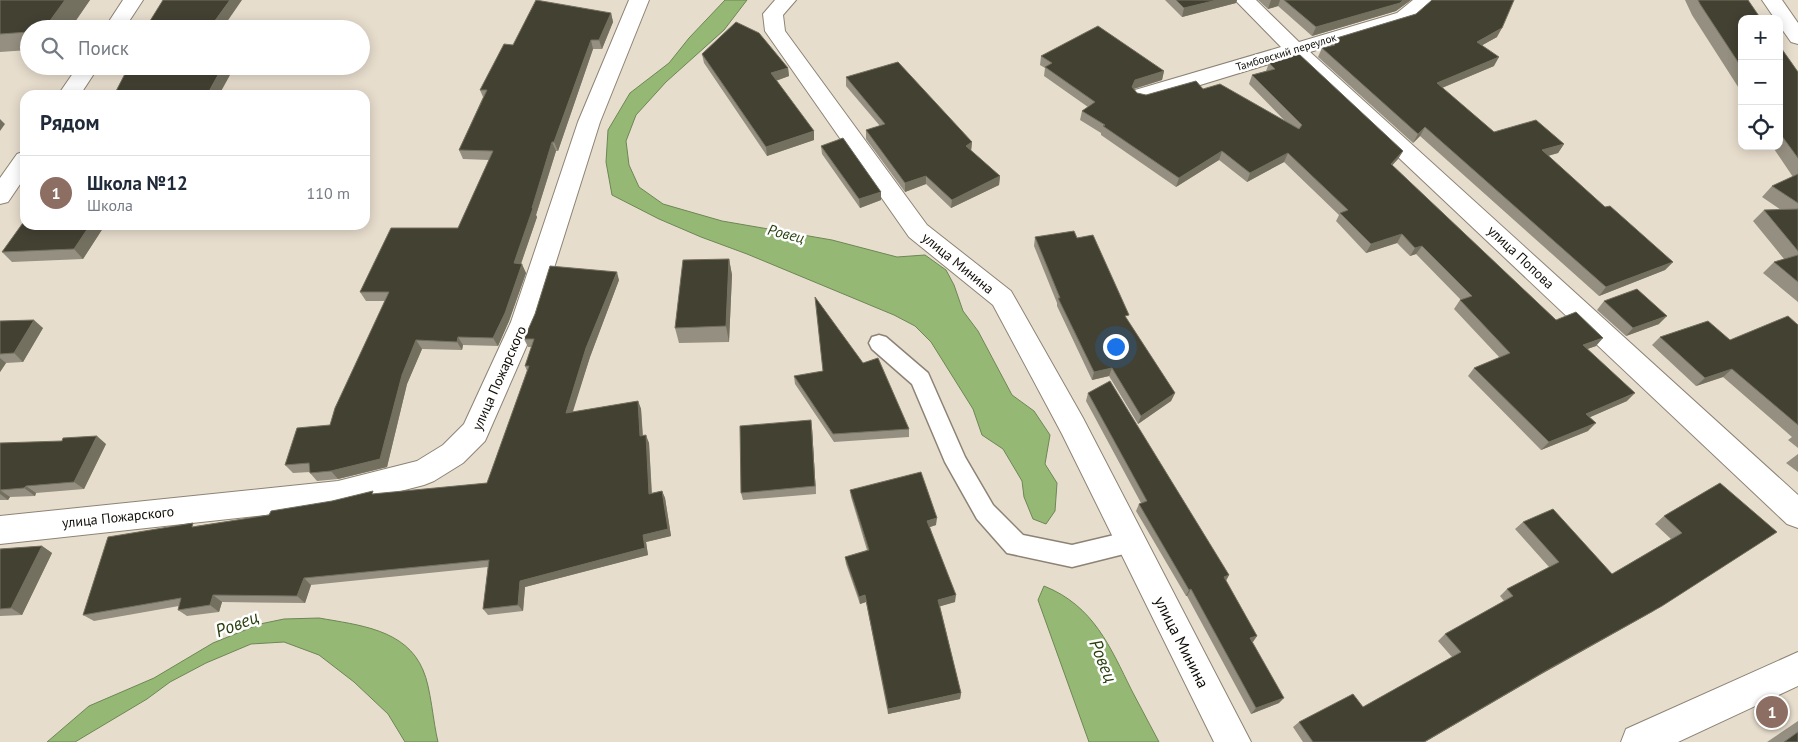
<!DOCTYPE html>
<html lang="ru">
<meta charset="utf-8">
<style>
:root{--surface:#fff;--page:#f2f2f3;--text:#1f2937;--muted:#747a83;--line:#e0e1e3;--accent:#d93025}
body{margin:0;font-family:"PT Sans",sans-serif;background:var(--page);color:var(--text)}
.controls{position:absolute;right:15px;top:15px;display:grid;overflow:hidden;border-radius:10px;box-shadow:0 2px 12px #0003}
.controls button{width:45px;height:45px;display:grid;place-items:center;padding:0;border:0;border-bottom:1px solid var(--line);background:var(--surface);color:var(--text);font:25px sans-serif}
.you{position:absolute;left:1115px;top:346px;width:18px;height:18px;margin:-12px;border:4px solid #fff;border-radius:50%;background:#1a73e8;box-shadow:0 0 0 8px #1a73e833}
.badge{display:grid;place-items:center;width:32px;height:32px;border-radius:50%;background:var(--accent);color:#fff;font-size:16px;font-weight:700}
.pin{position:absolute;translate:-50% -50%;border:2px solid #fff;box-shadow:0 1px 5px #0006}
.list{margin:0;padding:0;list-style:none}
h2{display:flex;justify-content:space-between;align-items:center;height:65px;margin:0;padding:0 20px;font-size:21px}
h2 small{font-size:16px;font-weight:400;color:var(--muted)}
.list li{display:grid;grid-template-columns:32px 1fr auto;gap:15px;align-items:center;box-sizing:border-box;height:75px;padding:0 20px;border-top:1px solid var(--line)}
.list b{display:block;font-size:19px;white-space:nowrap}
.list p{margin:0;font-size:16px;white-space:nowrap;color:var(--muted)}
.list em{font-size:16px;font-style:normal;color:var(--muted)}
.icon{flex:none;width:28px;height:28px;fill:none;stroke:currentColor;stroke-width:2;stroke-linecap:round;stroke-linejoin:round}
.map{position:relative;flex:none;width:1798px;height:742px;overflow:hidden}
.search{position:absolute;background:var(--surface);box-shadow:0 2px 12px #0003;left:20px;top:20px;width:350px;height:55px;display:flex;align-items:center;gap:12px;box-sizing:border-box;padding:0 18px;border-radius:28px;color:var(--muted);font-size:19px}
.panel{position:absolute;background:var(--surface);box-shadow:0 2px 12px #0003;left:20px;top:90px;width:350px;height:140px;border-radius:15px}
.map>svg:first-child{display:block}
.water{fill:#95b974;stroke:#6d8654}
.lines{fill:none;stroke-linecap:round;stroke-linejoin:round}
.service-casing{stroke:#8c8374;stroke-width:3}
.minor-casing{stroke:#8c8374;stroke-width:2}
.service{fill:#fff;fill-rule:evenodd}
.minor{fill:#fff;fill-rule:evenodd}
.wall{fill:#948f80}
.shaded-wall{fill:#747060}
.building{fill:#424132;stroke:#747060}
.labels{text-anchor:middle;stroke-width:5;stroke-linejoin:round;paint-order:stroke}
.far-street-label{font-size:11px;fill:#110e08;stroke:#fff}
.street-label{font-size:14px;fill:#110e08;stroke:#fff}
.water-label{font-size:15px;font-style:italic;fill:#2a400e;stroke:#fff}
.near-street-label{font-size:16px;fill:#110e08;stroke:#fff}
.near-water-label{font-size:18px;font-style:italic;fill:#2a400e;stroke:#fff}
</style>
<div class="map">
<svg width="1798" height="742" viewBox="0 0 1798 742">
<rect width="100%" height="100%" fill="#e7ddcd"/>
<path class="water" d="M725,0H747L724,30L666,82L636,115L626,141L629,165L639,187L663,204L722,221L832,240L897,257L925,255L946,270L954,285L963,311L978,331L1012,395L1034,411L1050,435L1045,464L1057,483L1055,511L1046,524L1033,519L1024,497L1022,481L1003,449L982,435L973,409L931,342L915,326L894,315L747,254L701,237L659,219L612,195L606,162L608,130L630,93L669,63L689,38Z
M1044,586C1094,606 1110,647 1132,691C1141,708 1150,725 1159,742H1089L1038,600Z
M319,618C358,625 406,629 423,670C431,688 433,722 438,742H405L388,714L354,682L319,655L284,642L251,644L206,663L170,682L147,699L75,742H47L89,706L154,678L213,643L260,624L284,619Z"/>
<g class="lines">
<defs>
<path id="service" d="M879,335L886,337L928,373L965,457L993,505L1023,535L1072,545L1131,531L1140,534L1143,542L1140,550L1072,567L1007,553L977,519L945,462L912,384L872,349L869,343L872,337Z"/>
<path id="minor" d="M123,0H143L124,29H104Z
M629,0H649L600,122L537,322L489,432L485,441L463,463L434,481L424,485L338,507L0,544V516L338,481L417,461L443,445L464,424L511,322L578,122Z
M775,0H796L783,15L785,31L927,225L1011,291L1083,418L1251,742H1214L1062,434L993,305L909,237L765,31L763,14Z
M1235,0H1256L1299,42L1397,13L1413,0H1435L1411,21L1310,52L1798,495V528L1787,524L1292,57L1151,100L1143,102L1135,100L1132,95L1135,90L1281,47Z
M1762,0H1782L1798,23V44L1791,42L1779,25V19H1775Z
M78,66H99L80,95H58Z
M25,151V177L8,202L0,204V178L17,154Z
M1798,652V686L1678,742H1621L1626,729Z"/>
</defs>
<use href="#service" class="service-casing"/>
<use href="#minor" class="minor-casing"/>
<use href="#service" class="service"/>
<use href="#minor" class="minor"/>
</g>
<path class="wall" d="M0,0H90L70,29H29V50L0,52Z
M1165,0H1237L1236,3L1182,17Z
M1258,0H1411L1396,11L1312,36L1278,6L1268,9Z
M1685,0H1748L1742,19V93L1692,15Z
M611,13L613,22L602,49H593L558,151H556L536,215L537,217L521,264L526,273L509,321L498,346L463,345L462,350L422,349L407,384L387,467L338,479L317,481L310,473V472L293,473L285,465L330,425L385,301H366L360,292L458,228L489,160L463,159L459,150L483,97L480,90L513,45Z
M1416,14L1497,37L1482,45L1494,66L1442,88L1494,132L1564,144L1558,153L1548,156L1605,207L1673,262L1665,270L1599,296L1420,136L1413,143L1318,57L1322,48L1328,47L1330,40Z
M1779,45L1798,72V302L1763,273L1774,262L1784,259L1753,221L1764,210H1781L1762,197L1772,186L1793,177L1772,146H1779Z
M702,54L788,68L789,76L776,81L814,140L767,156L704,63Z
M1041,56L1164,71L1162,80L1134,89L1137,93L1146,95L1203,89L1286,122L1249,84L1252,75L1266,71L1269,63L1403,151L1398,159L1392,165L1556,320L1596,346L1587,349L1627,401L1590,417L1588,431L1541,450L1468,376L1474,368L1500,358L1454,309L1460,300H1461L1416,254L1410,256L1397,243L1366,253L1336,221L1339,215L1284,162L1247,182L1219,160L1176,187L1101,135V133L1080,120L1082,111L1088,107L1044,76L1045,68L1040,65Z
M846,77L972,142L971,151L1000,176L999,185L951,208L926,184L905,192L866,139V130L880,126L846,86Z
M821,146L881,192V200L860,208L822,154Z
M105,225L83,259L12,262L2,252Z
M1035,237L1077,238L1127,320L1175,393L1171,401L1138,424L1109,376L1092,380L1057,306V303L1034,246Z
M729,259L732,275L729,342L679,343L675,328Z
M619,280L590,357L572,412L638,401L641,409L643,435L649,443L652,493L662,491L665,498L671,536L646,542L648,555L525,587L523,611L488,615L483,609L488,567L311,585L305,603L222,602L219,612L187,616L178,610L179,606L94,621L83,615L196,526L269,515L332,501L375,494L487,483L527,371L525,366L532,347H528L524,339Z
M1604,301L1659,324L1626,336L1597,310Z
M0,321L43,328L23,362L6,363L0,372Z
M1798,325V448L1788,440L1792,437L1723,377L1696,386L1652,345L1660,337L1730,340Z
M794,376L909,429V437L834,442L795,384Z
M1088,393L1229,575L1226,581L1257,636L1252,642L1279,703L1251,714L1187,596H1186L1136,511L1139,504L1141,503L1086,401Z
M812,428L816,494L743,500L741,493Z
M0,443L106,444L84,489L36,493L35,496L10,497L8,500H0Z
M1798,454V472L1786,463Z
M1720,483L1652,612L1538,676L1425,742H1303L1293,727L1299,722L1363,707L1452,657L1438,641L1445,634L1504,601L1500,596L1507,589L1549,567L1515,529L1523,522L1612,574L1671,539L1655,524L1664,516Z
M850,490L936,525L930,527L955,602L940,606L961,693L960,699L888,714L866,602L860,604L846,564L845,557L867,550L851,497Z
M42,546L52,553L22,615L0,616V549Z
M1798,721V742H1767Z"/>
<path class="shaded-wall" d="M65,0H90L70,29H44Z
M230,0H242L222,29H209Z
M1217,0H1237L1236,3L1182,17L1184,8Z
M1271,0H1280L1278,6L1268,9Z
M1403,0H1411L1396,11L1312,36L1316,27Z
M611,13L613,22L602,49L599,40Z
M1502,28L1497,37L1472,51L1477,42Z
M591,40L593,49L558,151L554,142Z
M1499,57L1494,66L1432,92L1437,83Z
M223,66H235L219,95H207Z
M788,68L789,76L772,82L771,73Z
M1164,71L1162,80L1133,89L1132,87L1135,80Z
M0,119L5,124L0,131Z
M1425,127L1420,136L1413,143L1418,134Z
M814,131V140L767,156L766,147Z
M552,142L556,151L536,215L537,217L518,272L514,263Z
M972,142L971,151L966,146Z
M1564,144L1558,153L1536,159L1542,150Z
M1222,151L1219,160L1176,187L1179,178Z
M1403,151L1398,159L1386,172L1391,164Z
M1288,153L1284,162L1247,182L1250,173Z
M926,176V184L905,192V183Z
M1000,176L999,185L951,208L952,200Z
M881,192V200L860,208L859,199Z
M90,225H105L83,259L74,249Z
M1402,234L1397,243L1366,253L1371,244Z
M1422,246L1416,254L1410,256L1415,248Z
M729,259L732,275L729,342L726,326Z
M1673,262L1665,270L1599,296L1606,287Z
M522,264L526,273L509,321L498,346L493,338Z
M617,272L619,280L590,357L570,421L566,413L586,348Z
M1667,316L1659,324L1626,336L1633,328Z
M34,320L43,328L23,362L14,353Z
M458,337L463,345L462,350L457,342Z
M1603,338L1596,346L1576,353L1583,345Z
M416,340L422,349L407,384L387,467L338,479L331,471L402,375Z
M0,358L6,363L0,372Z
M1112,368L1109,376L1092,380L1094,372Z
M1732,369L1723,377L1696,386L1705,378Z
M1175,393L1171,401L1138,424L1141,416Z
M1635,393L1627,401L1579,422L1586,414Z
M638,401L641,409L643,443L640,436Z
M811,420L812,428L816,494L815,486Z
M1596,423L1588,431L1541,450L1549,442Z
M646,435L649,443L652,501L649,494Z
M97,436L106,444L84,489L74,482Z
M26,486L36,493L35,496L24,488Z
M0,490L10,497L8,500L0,494Z
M662,491L665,498L671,536L646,542L648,555L525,587L523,611L518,605L520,581L643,535Z
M937,518L936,525L927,528V521Z
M1777,532L1652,612L1538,676L1425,742H1424Z
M42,546L52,553L22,615L11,608Z
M1229,575L1225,582L1224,577Z
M304,578L311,585L305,603L297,596Z
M1191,589L1187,596H1186L1189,590Z
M213,595L222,602L219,612L210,605Z
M865,595L866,602L860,604L859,597Z
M956,595L955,602L938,607V600Z
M1257,636L1253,642L1245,644L1250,638Z
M961,693L960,699L888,714V709Z
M1284,698L1279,703L1251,714L1256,708Z"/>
<path class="building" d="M0,0H65L44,29H29V32L0,34Z
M163,0H230L209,29H145Z
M536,0L611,13L599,40H591L554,142H552L532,208H533L514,263L522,264L505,313L493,338L458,337L457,342L416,340L402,375L380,459L331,471L310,473L309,463L285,465L297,428L330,425L335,408L389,292H360L391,228H458L493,151L459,150L487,90H480L504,44L513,45Z
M1176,0H1217L1184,8Z
M1284,0H1403L1400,3L1316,27Z
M1432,0H1514L1502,28L1477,42L1499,57L1437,83L1494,132L1536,120L1564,144L1542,150L1605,207L1610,206L1673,262L1606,287L1425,127L1418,134L1322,48L1335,45L1330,40L1416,14Z
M1698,0H1748L1761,19H1742V68L1700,4Z
M736,22L759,33L788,68L771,73L814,131L766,147L702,54Z
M1098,26L1164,71L1135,80L1132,87L1137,93L1146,95L1196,81L1203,89L1220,84L1299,129L1302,125L1252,75L1275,69L1269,63L1299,54L1403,151L1391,164L1556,320L1576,312L1603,338L1583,345L1635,393L1586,414L1596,423L1549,442L1474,368L1510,353L1460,300L1472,296L1422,246L1415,248L1402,234L1371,244L1340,213L1348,210L1288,153L1250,173L1222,151L1179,178L1103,126L1105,125L1082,111L1095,102L1045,67L1052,63L1041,56Z
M1779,45L1798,72V158L1779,132Z
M898,62L972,142L966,146L1000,176L952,200L926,176L905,183L866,130L885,124L846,77Z
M129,66H223L207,95H114Z
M843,138L881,192L859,199L821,146Z
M1798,174V203L1772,186Z
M1798,209V251L1764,210Z
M25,220V225H90L74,249L2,252Z
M1074,231L1077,238L1093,235L1129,315L1125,316L1175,393L1141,416L1112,368L1094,372L1058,298H1060L1035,237Z
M1798,255V282L1774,262Z
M729,259L726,326L675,328L683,260Z
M550,266L617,272L586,348L566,413L638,401L640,436L646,435L649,494L662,491L668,529L643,535L645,548L520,581L518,605L483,609L489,560L304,578L297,596L213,595L210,605L178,610L181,598L83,615L108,537L193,523L192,527L269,515L271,511L332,501L373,491L372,494L487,483L529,366H525L534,339H524L535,314Z
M1637,289L1667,316L1633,328L1604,301Z
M815,297L863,363L878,358L909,429L833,434L794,376L823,371Z
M1788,316L1798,325V425L1732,369L1705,378L1660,337L1708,321L1730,340Z
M34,320L14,353L0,354V321Z
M1110,381L1229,575L1224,577L1257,636L1250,638L1284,698L1256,708L1191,589L1189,590L1139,504L1147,501L1088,393Z
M811,420L815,486L741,493L740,426Z
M97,436L74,482L26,486L24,488L0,490V443L62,441L63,438Z
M921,472L937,518L927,521L956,595L938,600L961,693L888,709L865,595L859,597L845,557L869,550L850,490Z
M1720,483L1777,532L1662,606L1547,670L1424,742H1313L1299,722L1353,694L1363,707L1461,652L1445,634L1513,596L1507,589L1559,562L1523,522L1553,509L1612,574L1682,533L1664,516Z
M42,546L11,608L0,609V549Z
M1798,732V742H1784Z"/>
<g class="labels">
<g class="far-street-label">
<text transform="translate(1286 52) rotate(-17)" y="4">Тамбовский переулок</text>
</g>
<g class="street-label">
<text transform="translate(1521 257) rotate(43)" y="5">улица Попова</text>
<text transform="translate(958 263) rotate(39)" y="5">улица Минина</text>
<text transform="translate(499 378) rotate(-66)" y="5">улица Пожарского</text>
<text transform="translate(118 517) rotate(-6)" y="5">улица Пожарского</text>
</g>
<g class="water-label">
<text transform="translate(786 234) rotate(14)" y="5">Ровец</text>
</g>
<g class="near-street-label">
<text transform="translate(1182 642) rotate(63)" y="6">улица Минина</text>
</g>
<g class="near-water-label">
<text transform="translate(237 624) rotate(-21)" y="6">Ровец</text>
<text transform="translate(1103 661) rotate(68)" y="6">Ровец</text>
</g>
</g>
</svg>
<div class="controls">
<button>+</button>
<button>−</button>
<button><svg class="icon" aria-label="locate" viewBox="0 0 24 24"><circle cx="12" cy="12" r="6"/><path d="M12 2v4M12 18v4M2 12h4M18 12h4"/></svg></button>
</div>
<div class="you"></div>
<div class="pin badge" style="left:1772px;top:712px;background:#8d6e63">1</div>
<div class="search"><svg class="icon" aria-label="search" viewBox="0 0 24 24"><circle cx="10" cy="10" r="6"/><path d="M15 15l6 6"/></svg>Поиск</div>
<section class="panel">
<h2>Рядом<small></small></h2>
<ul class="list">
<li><span class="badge" style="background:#8d6e63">1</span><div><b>Школа №12</b><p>Школа</p></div><em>110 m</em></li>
</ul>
</section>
</div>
